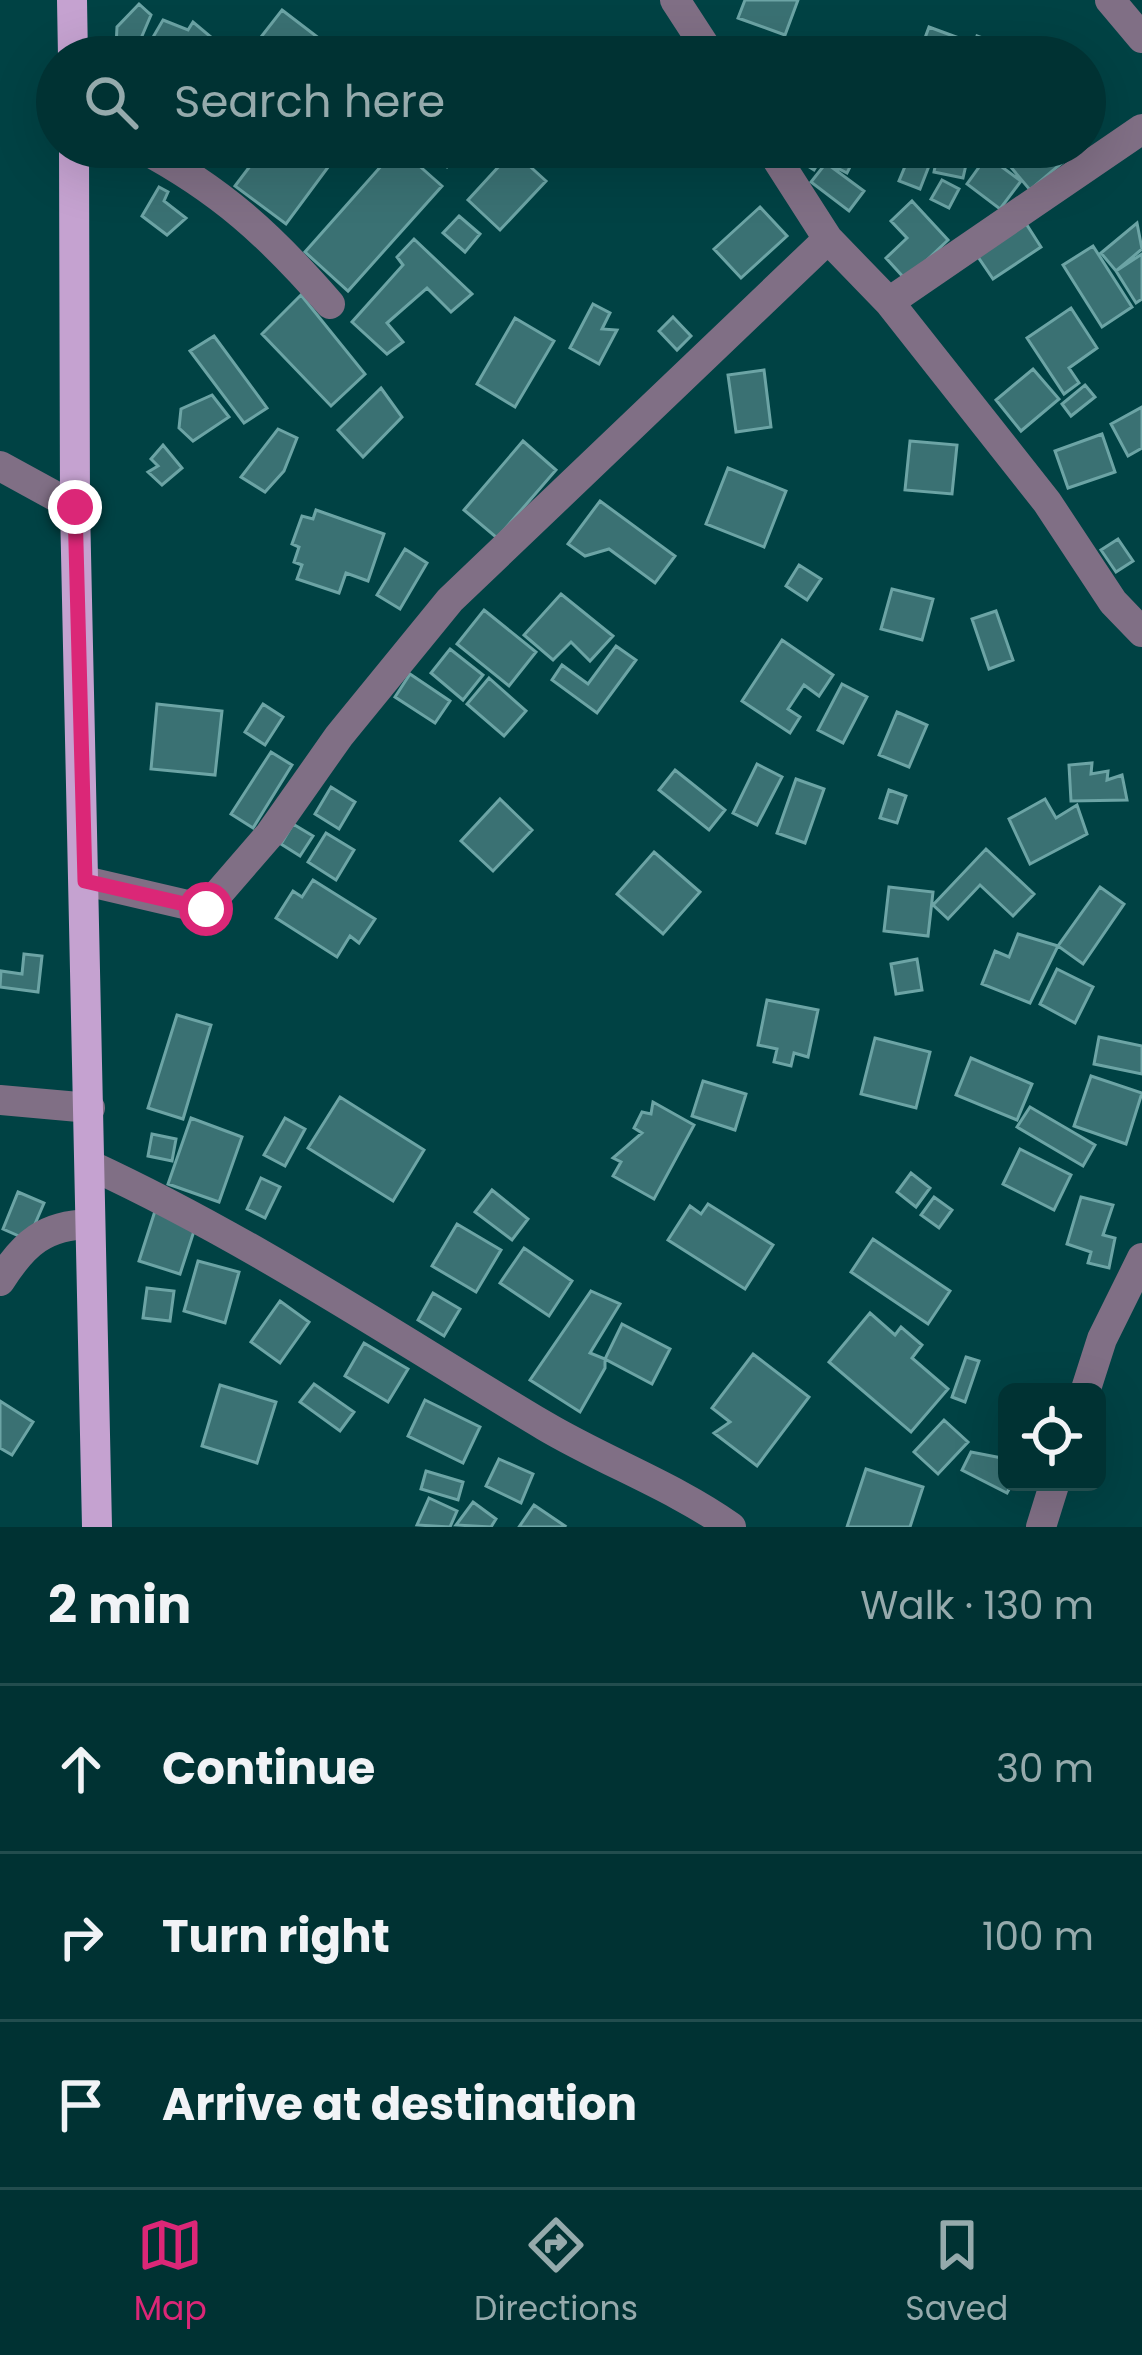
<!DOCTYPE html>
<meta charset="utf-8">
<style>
:root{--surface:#003233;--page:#0e3e3f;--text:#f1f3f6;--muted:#95aaac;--line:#224d4e;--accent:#db2777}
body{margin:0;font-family:Poppins,sans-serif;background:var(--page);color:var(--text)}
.controls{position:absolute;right:36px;bottom:36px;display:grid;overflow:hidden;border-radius:18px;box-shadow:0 12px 48px #0002}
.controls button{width:108px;height:108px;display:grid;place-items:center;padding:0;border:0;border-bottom:3px solid var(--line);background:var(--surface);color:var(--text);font:60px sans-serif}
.stop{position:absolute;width:36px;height:36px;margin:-27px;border:9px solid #db2777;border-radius:50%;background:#fff}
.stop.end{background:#db2777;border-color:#fff;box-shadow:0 3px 12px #0008}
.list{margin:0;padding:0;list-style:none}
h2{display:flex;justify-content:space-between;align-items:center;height:156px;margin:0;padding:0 48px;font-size:51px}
h2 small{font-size:39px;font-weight:400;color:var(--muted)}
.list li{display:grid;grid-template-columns:78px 1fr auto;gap:36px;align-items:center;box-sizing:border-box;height:168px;padding:0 48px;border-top:3px solid var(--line)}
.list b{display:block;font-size:45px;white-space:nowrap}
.list em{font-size:39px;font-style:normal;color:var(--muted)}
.icon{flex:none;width:66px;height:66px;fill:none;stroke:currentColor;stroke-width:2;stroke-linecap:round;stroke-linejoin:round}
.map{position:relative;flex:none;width:1142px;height:1527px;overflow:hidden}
.search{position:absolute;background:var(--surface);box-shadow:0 12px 48px #0002;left:36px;right:36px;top:36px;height:132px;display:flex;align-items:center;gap:30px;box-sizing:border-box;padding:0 42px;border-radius:66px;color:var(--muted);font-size:45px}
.sheet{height:660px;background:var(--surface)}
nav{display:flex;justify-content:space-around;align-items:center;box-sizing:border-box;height:168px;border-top:3px solid var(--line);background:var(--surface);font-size:33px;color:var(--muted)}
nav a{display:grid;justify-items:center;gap:6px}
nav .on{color:var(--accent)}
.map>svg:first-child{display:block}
.building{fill:#3a7173;stroke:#6ca4a5;stroke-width:3}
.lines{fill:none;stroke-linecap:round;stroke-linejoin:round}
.minor{stroke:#806f85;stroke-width:30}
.major{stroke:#c5a2d0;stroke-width:30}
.route{stroke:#db2777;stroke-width:15}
</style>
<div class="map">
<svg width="1142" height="1527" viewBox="0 0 1142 1527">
<rect width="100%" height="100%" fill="#004244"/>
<path class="building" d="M745,0H798L785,35L738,18Z
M139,4L151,15L133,57L116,47L117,27Z
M282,10L320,39L306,57H286L261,37Z
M163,20L188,30L193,22L217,42L208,57L142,56Z
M929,27L967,41L961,57H918Z
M977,36L1009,48L1006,57H970Z
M278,147H343L286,224L235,186L257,157L266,163Z
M398,147L442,186L348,291L305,252Z
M425,147H466L447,167Z
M801,147H828L814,170L795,158Z
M834,147H860L847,173L826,162Z
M913,147L936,148L920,189L899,181Z
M939,147H970L963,178L934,172Z
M994,147H1062L1070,156L1030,190Z
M513,151L546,181L500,230L468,200Z
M987,156L1021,181L1000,209L967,184Z
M826,163L864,191L849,211L811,182Z
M942,180L959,189L949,208L931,199Z
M159,187L168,192L164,201L186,218L167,235L142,216Z
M912,201L948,240L906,280L886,258L907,238L891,221Z
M760,207L787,236L741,278L714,249Z
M459,216L480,234L465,252L443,233Z
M1025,222L1041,247L993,279L976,254Z
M1137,223L1142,249L1116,271L1101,253Z
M414,239L472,294L451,312L427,288L387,323L403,342L387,354L352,322L403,265L397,257Z
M1093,246L1132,307L1102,327L1063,265Z
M1142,254V299L1136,303L1116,271Z
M301,295L365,374L331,406L262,334Z
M593,304L610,313L602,329L617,330L599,364L570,348Z
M1071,308L1097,348L1069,368L1079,383L1064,394L1027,338Z
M673,317L691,336L677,350L659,331Z
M515,318L554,341L515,407L477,384Z
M214,336L267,408L244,423L190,351Z
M1033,369L1059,399L1021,431L996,400Z
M764,370L771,427L736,432L728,375Z
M1085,385L1095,397L1071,416L1062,404Z
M381,388L402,417L363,457L338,430Z
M212,395L229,417L193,441L179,428L181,409Z
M1142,407V448L1128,456L1111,424Z
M278,429L297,438L284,471L265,492L241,477Z
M1102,434L1115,472L1068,488L1055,451Z
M523,441L556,470L497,538L464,510Z
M910,441L957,445L952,494L905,490Z
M163,445L182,468L162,485L148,472L158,466L151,459Z
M728,468L786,491L764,547L706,524Z
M600,501L675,556L655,583L609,549L585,556L568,544Z
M316,510L384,534L368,581L346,573L339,593L297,579L302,565L294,562L299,547L292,544L302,516L313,519Z
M1118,539L1133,561L1116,572L1101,550Z
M405,549L427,563L400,609L377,595Z
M799,565L821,579L807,600L786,586Z
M892,589L933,599L922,640L881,629Z
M561,594L613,636L590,661L571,642L553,660L524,635Z
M484,610L536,652L509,686L457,644Z
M996,611L1013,660L989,669L972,619Z
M782,640L833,675L819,696L804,685L788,709L800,717L790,733L742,701Z
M616,646L636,660L597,713L552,680L562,665L588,684Z
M450,649L483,675L463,700L431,673Z
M410,674L450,701L435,723L395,697Z
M489,678L526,711L504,736L467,704Z
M842,684L867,697L843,743L818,730Z
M157,704L222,711L215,775L151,769Z
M263,704L283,717L265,745L245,732Z
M897,712L927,725L909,767L879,755Z
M271,752L292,765L253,828L231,814Z
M1092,763L1091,774L1108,771L1107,780L1122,775L1127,800L1071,801L1069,765Z
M757,764L782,777L757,825L733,813Z
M675,770L725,810L709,830L659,790Z
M796,779L824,789L805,843L777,833Z
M331,787L355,802L339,829L315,814Z
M889,790L906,796L897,823L880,818Z
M500,799L532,830L493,871L461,841Z
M1045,799L1056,818L1077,805L1087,834L1030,864L1009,819Z
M293,824L313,836L300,856L281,844Z
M326,833L354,850L336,880L308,862Z
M986,849L1034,894L1013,916L980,885L948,919L933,905Z
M654,852L700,892L663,934L617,894Z
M313,880L375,919L359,943L350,936L337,957L276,918L293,891L302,897Z
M889,887L933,892L928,936L884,931Z
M1100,887L1124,904L1083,964L1058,946Z
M1018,934L1058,946L1030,1003L982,984L995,951L1009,957Z
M24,954L42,956L38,992L0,987L1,971L22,974Z
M917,959L922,990L896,994L891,964Z
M1057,969L1093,987L1075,1023L1040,1004Z
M767,1000L818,1010L808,1057L794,1053L791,1066L774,1062L777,1049L758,1045Z
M177,1015L211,1025L183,1119L148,1108Z
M1099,1037L1142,1046V1074L1094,1064Z
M875,1038L930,1052L916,1108L861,1094Z
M971,1058L1032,1084L1017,1120L956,1095Z
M1091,1076L1142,1093L1126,1144L1074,1126Z
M703,1081L746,1094L735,1130L692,1116Z
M340,1097L424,1150L393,1201L308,1148Z
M653,1102L694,1125L654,1199L613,1176L621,1162L613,1158L642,1133L634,1128L642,1112L651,1114Z
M1030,1107L1095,1145L1083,1166L1017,1127Z
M191,1118L242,1137L219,1202L168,1184Z
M285,1118L305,1129L285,1166L264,1155Z
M152,1134L176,1139L172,1161L148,1156Z
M1020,1149L1071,1175L1054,1210L1003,1184Z
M911,1173L930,1188L916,1207L897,1192Z
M261,1178L280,1187L265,1218L247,1209Z
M492,1190L528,1219L512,1240L475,1212Z
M18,1192L44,1203L28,1240L3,1229Z
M934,1197L952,1210L939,1228L921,1215Z
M1081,1197L1113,1205L1103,1235L1115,1238L1109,1268L1088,1263L1091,1252L1067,1244Z
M708,1204L773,1245L745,1289L668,1240L690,1206L701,1214Z
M155,1211L196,1225L180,1274L139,1261Z
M457,1224L501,1250L476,1292L432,1266Z
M873,1239L950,1291L928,1324L851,1272Z
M524,1248L572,1281L549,1316L500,1283Z
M198,1261L239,1272L225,1323L184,1311Z
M147,1288L174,1291L170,1321L143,1318Z
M591,1291L620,1304L590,1353L605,1359V1368L580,1412L530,1380Z
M433,1293L460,1309L444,1336L418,1320Z
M280,1301L309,1322L280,1363L251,1342Z
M870,1313L895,1335L901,1327L922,1345L912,1358L948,1389L911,1432L829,1362Z
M622,1324L670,1349L652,1384L605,1359Z
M364,1343L408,1369L388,1402L345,1376Z
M753,1354L809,1397L757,1466L714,1433L730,1422L712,1408Z
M966,1357L979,1361L965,1402L952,1397Z
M314,1384L354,1412L340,1431L300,1402Z
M220,1385L276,1402L257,1463L202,1446Z
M425,1400L480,1427L463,1463L408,1436Z
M0,1401L33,1422L12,1455L0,1448Z
M944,1420L968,1442L938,1474L914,1452Z
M971,1452L1007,1459V1482H1013L1007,1493L962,1470Z
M499,1459L533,1474L521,1503L486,1486Z
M866,1469L923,1487L910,1527H847Z
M426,1471L463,1482L458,1500L421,1489Z
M429,1498L457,1511L450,1527L417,1525Z
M473,1502L496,1519L491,1527L456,1525Z
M534,1505L565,1526L564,1527H519Z"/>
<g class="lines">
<path class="minor" d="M675,0L712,57
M1110,0L1142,38
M140,147C221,190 270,235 330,304
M769,147L828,239L889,302L1047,502L1113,602L1142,632
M889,302L1142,129
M0,466L75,507
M85,881L205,909L270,834L339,736L450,600L828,239
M0,1100L90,1108
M90,1165C250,1239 394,1336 545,1426C606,1462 673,1486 731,1527
M0,1281C24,1243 45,1225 90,1224
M1085,1392L1102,1339L1142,1258
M1041,1527L1055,1482"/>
<path class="major" d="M72,0L73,57
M74,147L75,507L97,1527"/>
</g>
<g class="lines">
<path class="route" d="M75,507L85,881L206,909"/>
</g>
</svg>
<div class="controls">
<button><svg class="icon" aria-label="locate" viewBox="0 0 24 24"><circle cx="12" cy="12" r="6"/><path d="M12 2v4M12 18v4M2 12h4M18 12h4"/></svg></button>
</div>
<div class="stop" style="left:206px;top:909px"></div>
<div class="stop end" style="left:75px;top:507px"></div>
<div class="search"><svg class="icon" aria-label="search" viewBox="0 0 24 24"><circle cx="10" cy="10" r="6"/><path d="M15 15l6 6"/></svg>Search here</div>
</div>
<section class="sheet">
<h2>2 min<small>Walk · 130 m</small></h2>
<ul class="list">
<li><svg class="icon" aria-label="ahead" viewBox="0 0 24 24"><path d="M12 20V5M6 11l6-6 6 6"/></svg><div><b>Continue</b></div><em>30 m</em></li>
<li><svg class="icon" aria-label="right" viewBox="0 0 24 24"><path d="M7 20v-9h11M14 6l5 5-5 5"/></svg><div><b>Turn right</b></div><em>100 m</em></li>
<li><svg class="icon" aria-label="arrive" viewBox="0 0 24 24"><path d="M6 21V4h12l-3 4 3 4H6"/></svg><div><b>Arrive at destination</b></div></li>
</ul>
</section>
<nav>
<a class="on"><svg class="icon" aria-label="map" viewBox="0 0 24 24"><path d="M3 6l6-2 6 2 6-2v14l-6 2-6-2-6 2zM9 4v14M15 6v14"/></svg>Map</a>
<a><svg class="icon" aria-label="directions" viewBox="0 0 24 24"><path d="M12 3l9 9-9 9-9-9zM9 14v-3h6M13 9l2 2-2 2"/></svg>Directions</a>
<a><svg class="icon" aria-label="saved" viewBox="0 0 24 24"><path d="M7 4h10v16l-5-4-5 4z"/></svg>Saved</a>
</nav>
